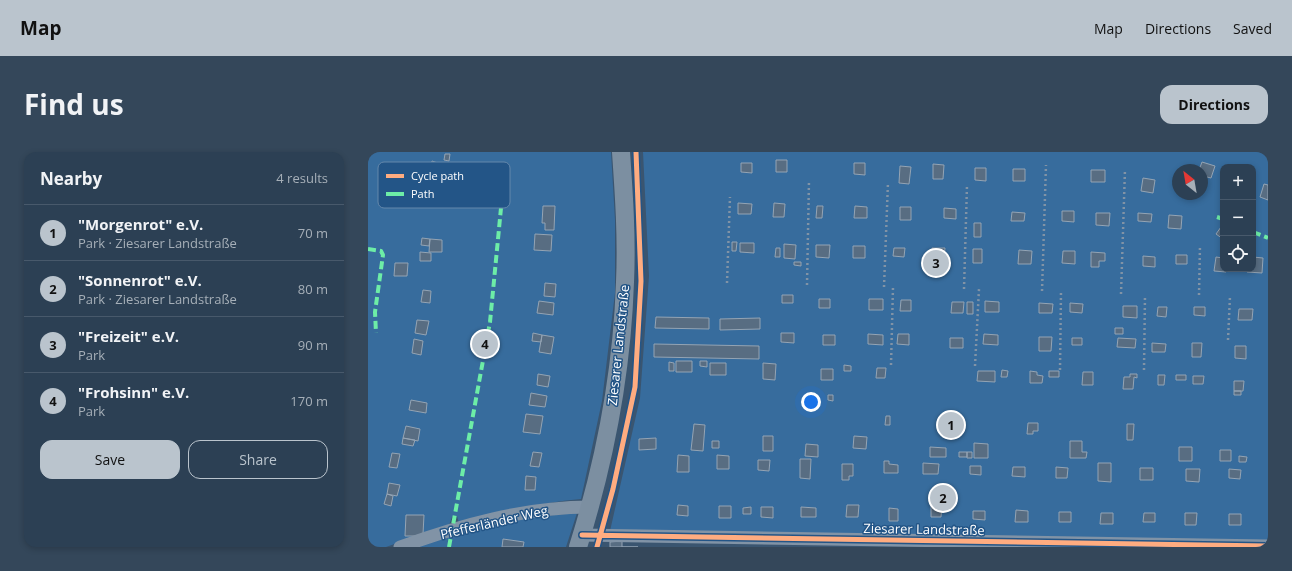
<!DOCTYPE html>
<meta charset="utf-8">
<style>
:root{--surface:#2c4054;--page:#34475a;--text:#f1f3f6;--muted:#a6afb8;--line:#48596b;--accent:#bac4cd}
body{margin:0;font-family:"Open Sans",sans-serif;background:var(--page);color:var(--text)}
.controls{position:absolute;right:12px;top:12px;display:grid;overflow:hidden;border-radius:8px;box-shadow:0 2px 6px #0003}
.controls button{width:36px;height:36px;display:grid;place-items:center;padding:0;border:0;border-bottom:1px solid var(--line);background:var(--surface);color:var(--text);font:20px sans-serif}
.compass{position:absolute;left:804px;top:12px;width:36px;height:36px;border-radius:50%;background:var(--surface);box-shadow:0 2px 6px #0003;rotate:329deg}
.you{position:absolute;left:443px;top:250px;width:14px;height:14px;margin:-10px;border:3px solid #fff;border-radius:50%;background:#1a73e8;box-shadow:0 0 0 6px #1a73e833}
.badge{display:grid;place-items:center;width:26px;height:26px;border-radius:50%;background:var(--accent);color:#111;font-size:13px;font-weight:700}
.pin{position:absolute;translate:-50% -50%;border:2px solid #fff;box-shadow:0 1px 4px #0006}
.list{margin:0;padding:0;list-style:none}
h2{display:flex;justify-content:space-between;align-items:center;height:52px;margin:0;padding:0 16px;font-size:17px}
h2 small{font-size:13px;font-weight:400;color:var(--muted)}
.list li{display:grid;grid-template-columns:26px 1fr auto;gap:12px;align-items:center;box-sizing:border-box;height:56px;padding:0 16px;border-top:1px solid var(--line)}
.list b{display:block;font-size:15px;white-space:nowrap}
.list p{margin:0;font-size:13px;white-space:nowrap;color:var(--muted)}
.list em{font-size:13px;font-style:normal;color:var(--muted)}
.actions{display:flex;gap:8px;padding:12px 16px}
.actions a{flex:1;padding:9px 0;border:1px solid var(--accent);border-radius:12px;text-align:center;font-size:14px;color:var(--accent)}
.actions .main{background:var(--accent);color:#111}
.icon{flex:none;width:22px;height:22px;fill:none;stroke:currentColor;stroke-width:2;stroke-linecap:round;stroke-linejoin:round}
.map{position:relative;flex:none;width:900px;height:395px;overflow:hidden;border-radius:12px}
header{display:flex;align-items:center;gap:24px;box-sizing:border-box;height:56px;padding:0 20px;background:var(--accent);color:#111}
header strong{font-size:19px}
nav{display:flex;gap:22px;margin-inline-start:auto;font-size:14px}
.intro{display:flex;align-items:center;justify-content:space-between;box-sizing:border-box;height:96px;padding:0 24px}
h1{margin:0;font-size:28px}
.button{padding:10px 18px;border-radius:12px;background:var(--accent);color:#111;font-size:14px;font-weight:700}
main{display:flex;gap:24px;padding:0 24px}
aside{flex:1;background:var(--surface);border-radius:12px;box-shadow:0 2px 6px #0003}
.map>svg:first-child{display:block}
.green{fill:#376c9d;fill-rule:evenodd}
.building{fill:#586d82;stroke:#94a4b4}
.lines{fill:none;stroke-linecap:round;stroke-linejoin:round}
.path{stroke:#8193a6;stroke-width:2.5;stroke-dasharray:2 3;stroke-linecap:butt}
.street{stroke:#8193a6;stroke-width:13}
.secondary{stroke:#7c8fa1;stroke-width:18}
.quiet{stroke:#6deda7;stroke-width:4;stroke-dasharray:8 4;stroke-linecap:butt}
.cycleway-casing{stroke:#235587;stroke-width:8}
.cycleway{stroke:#ffac80;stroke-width:5}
.labels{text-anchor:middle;stroke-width:3;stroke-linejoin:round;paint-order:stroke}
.street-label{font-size:13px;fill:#fff;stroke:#235587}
.key{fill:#235587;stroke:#6588ab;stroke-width:1}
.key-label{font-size:11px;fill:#fff}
</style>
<header>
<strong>Map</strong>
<nav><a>Map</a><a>Directions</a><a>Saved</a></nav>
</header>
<div class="intro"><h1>Find us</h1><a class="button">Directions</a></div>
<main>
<aside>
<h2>Nearby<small>4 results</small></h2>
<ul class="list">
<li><span class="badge">1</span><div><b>&quot;Morgenrot&quot; e.V.</b><p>Park · Ziesarer Landstraße</p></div><em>70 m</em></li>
<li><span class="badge">2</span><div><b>&quot;Sonnenrot&quot; e.V.</b><p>Park · Ziesarer Landstraße</p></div><em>80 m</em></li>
<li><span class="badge">3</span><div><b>&quot;Freizeit&quot; e.V.</b><p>Park</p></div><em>90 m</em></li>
<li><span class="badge">4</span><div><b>&quot;Frohsinn&quot; e.V.</b><p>Park</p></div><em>170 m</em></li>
</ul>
<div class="actions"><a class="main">Save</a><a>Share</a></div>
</aside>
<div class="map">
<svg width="900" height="395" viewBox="0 0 900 395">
<rect width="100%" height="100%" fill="#3a5570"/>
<path class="green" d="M0,0H243L247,68V141L234,249L213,347C172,350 132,362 91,371L89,364L84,365L81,373L18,395H0Z
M275,0H900V395L242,379L272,246L281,124ZM855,15H885V117H855ZM810,18H834V42H810Z
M209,361L198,395H41L79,382L87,385C113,368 177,364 209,361Z"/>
<path class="building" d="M77,2H82L81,9L76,8Z
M408,8H419V20H408Z
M64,9L78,14L74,25L60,21Z
M834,10L847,14L843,26L839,25L837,31L834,30V18H831Z
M373,11H384V21L373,20Z
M486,11H497V23L486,22Z
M565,12L576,13L575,27H565Z
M532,14L543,15L541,32L531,31Z
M607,16H618V29L607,28Z
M645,17H657V29H645Z
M723,18H737V30H723Z
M775,26L787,28L785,41L773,39Z
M896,32L900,33V48L892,45Z
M370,51L384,52L383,62H370Z
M406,51L417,52L416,65H405Z
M175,54H187L186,78H177V71H174Z
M449,54H455L454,66H448Z
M487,54L499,55V66H486Z
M532,55H543V68H532Z
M576,56L588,57V67L576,66Z
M694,59H706V70L694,69Z
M644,60L657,61L656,69H643Z
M728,61H742L741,74L728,73Z
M770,61L784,62L783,70L770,69Z
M801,63L814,64L813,77L800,76Z
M606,71H613V85H606Z
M853,75L855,77V87L848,82Z
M167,82L184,83L183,99L166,98Z
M54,86L62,87L61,94L53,93Z
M62,87L74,88V100H61Z
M364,90H369L368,99H364Z
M372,91H386V101L372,100Z
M416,92L428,93L427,107L416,106Z
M448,93H462L461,106L448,105Z
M485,94H497V106H485Z
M408,96H412V105H407Z
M526,96H537L536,105L525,104Z
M564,96H577L576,107L564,106Z
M605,97H614V111H605Z
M651,98L664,99L663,112H650Z
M695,99H707V112L694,111Z
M52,100L63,101V109H52Z
M723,100L737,101V109H731V115H723Z
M808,103H819V112H808Z
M775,104L787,105V115L775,114Z
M848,105L855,106V117H858V120L846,119Z
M885,105L895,106L894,121L879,120L880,117H885Z
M426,110H433V114L426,113Z
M27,111H40L39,124H26Z
M177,131L188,132L187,145L176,144Z
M55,138L63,139L62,151L53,150Z
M414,143H425V151H414Z
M451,147H462V156H451Z
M501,147H515V158H501Z
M533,148H543V159H532Z
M171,149L186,151L185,163L169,161Z
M617,149L631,150V160H617Z
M584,150H596L595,161H583Z
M599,150H605V162H599Z
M671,151L685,152L684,161H671Z
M702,151L715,152L714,161L702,160Z
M755,154H769V166L755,165Z
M790,155H799L798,165L789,164Z
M826,155H837V164L826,163Z
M871,157H885L884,168H870Z
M288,165L341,166V177L287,176Z
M392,166V177L352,178V167Z
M49,168L61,169L58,183L47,181Z
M747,176H755V182H747Z
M165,181L174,183L173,190L164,189Z
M413,181H426V191L413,190Z
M500,182L515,183V193L500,192Z
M530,182H541V193L529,192Z
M616,182L630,183V193L615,192Z
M174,183L186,185L183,202L171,200Z
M455,183H467V193H455Z
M671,185H684L683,199H671Z
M582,186H595V196H582Z
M704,186H714V193H704Z
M750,186L768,187L767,196L749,195Z
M46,187L55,189L53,203L44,201Z
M784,191L798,192L797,200H784Z
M824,191H834L833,205H824Z
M286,192L391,194V207L286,205Z
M867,194H878V207L867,206Z
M308,209H324V220H308Z
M332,209H339V215L332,214Z
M301,210L306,211V219H301Z
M342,211H358V223H342Z
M395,211L408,212L407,228L395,227Z
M476,213L483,214V219H476Z
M509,216H518L517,226H508Z
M453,217H465V228H453Z
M634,218L640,219L639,225H633Z
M610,219H627V230L609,229Z
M662,219L669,220V223L675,224L674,231H662Z
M681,219H691V225H681Z
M715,220H725V233H714Z
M170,222L182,224L180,235L169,233Z
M762,222H769V226L766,225L765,237H755L756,225H762Z
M790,223H797L796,233H790Z
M808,223H818V228H808Z
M825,224H836L835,232H825Z
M866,229H876L875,239H866Z
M866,239H873V243H866Z
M163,241L179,244L177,255L161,253Z
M460,243H465V249L460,248Z
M43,248L59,251L58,261L41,258Z
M158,262L175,264L172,282L155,280Z
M518,264H522V273H517Z
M660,271H670V279H665V282H659Z
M326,272L337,273L335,299L323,298Z
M759,272H766L765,288H759Z
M38,274L52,277L50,289L35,286Z
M395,284H405V299H395Z
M486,284L499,285L498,297L485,296Z
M35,286L47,288L45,294L34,292Z
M288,286V297L271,298V287Z
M344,289H351V296H344Z
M702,289H714V300H719L718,306H702Z
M606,291L620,292V306H606Z
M438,292L450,293V305L437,304Z
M562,295L578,296V305H562Z
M811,295H824V309H811Z
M852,298H863V309H852Z
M165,300L174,301L171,315L162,314Z
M591,300H599V305H591Z
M599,300H604V306H599Z
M24,301L32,302L29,316L21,315Z
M310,303L321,304V320H309Z
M349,303L361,304V317H349Z
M871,304L879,305L878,310H871Z
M432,307H443L442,327L432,326Z
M390,308H402L401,319L390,318Z
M516,309H521V312L530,313V321H516Z
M555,311L571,312L570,322H555Z
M730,311H743V330L730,329Z
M474,312H485V324H481V328H474Z
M602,314H613V323L602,322Z
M645,315H657V325L644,324Z
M688,315L700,316L699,326H688Z
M772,316H785V328H772Z
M818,317H832L831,330L818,329Z
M861,317L873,318L872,327L861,326Z
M158,324L168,325L167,338H157Z
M21,331L32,333L29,344L19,342Z
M19,342L25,344L23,354L16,352Z
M310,353L320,354V364L309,363Z
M479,353H491L490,365H478Z
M351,354H363V366H351Z
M563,354H574L573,365H563Z
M383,355V362H375V356Z
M393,355H405V366L393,365Z
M433,355L448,356V365H433Z
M521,356L530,357V369H521Z
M648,358L660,359V370H647Z
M605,359H617V368L605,367Z
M691,360H703V370H691Z
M733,361H745V372H732Z
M776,361H787V370H775Z
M817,361H829L828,373H817Z
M861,362H873V373H861Z
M38,363H56L55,382L46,384H37Z
M135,387L156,390L155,395H134Z
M254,389V395H270H242V390Z"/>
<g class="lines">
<path class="path" d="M359,131L362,45
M439,133L441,28
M516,135L520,30
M596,137L599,33
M674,139L678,13
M753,142L757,17
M831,143L832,93
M860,188L862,144
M523,213L525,135
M607,214L611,137
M692,218L693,139
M776,218L777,143"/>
<path class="street" d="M214,383L899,394
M32,395C93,373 157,355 222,355"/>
<path class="secondary" d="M210,395C237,309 254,220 257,130C259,87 256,43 253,0"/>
<path class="quiet" d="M849,65L855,67
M885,80L900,86
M0,97L13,99L15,103L7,160L8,181
M81,395L122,170L133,56"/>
<defs>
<path id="cycleway" d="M214,383L899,394
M229,395L245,337L267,235L273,129L268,0"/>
</defs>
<use href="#cycleway" class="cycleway-casing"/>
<use href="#cycleway" class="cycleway"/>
</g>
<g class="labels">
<g class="street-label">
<text transform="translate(250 193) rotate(-84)" y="5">Ziesarer Landstraße</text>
<text transform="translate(126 370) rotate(-13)" y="5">Pfefferländer Weg</text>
<text transform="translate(556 377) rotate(1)" y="5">Ziesarer Landstraße</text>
</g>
</g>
<rect x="10" y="10" width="132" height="46" rx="6" class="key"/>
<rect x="18" y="22" width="18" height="4" fill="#ffac80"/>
<rect x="18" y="40" width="18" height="4" fill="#6deda7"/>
<g class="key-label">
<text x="43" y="28">Cycle path</text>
<text x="43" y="46">Path</text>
</g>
</svg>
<div class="controls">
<button>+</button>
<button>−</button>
<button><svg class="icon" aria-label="locate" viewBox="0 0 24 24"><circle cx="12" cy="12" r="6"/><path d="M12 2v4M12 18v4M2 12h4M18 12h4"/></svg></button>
</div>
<svg class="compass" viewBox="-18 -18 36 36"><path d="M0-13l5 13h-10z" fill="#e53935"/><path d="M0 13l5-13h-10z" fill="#a6afb8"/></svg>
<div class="you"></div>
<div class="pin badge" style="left:583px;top:273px">1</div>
<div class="pin badge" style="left:575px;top:346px">2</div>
<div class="pin badge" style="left:568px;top:111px">3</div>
<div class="pin badge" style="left:117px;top:192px">4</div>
</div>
</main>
